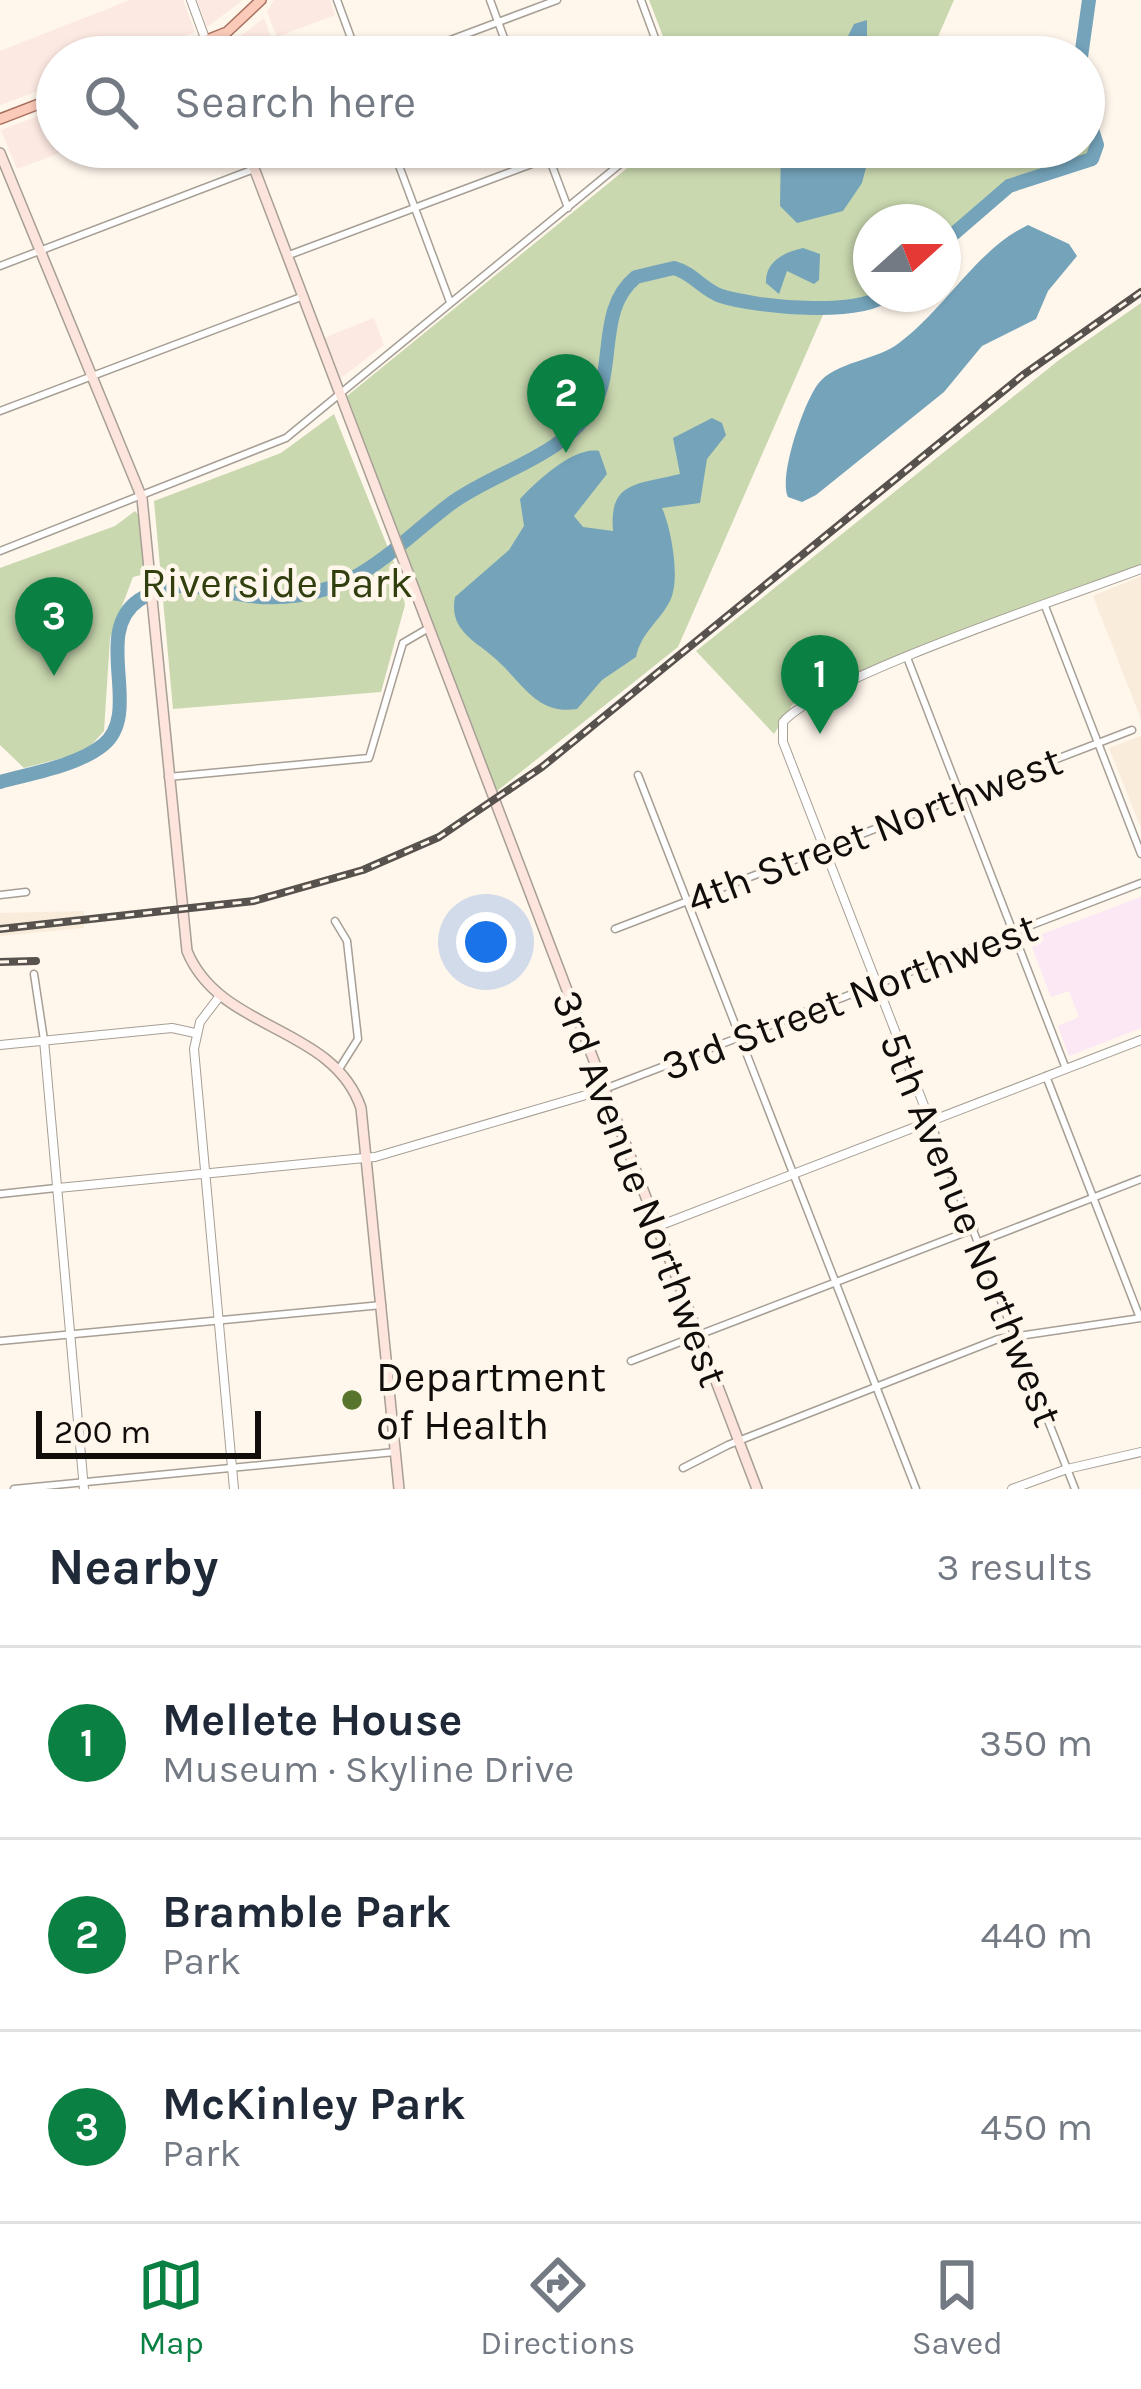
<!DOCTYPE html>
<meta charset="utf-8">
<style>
:root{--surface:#fff;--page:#f6f6f7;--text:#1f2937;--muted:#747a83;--line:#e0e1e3;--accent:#0b8043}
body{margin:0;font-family:Karla,sans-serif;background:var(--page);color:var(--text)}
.compass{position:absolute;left:853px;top:204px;width:108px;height:108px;border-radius:50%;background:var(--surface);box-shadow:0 3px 9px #0004;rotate:69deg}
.scale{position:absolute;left:36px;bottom:30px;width:225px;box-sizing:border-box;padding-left:12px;border:6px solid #100d0a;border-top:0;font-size:33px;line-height:42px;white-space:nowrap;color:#100d0a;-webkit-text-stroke:9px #fff6ec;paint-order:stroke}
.you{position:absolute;left:486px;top:942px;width:42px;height:42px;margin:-30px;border:9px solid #fff;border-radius:50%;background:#1a73e8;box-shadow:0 0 0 18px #1a73e833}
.badge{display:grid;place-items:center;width:78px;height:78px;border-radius:50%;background:var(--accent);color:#fff;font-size:39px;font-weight:700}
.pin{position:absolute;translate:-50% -99px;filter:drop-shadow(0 3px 6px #0008)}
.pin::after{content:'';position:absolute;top:63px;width:42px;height:36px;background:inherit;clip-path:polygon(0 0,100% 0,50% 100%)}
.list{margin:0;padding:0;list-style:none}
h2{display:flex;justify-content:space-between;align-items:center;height:156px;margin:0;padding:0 48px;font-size:51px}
h2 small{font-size:39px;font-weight:400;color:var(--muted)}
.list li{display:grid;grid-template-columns:78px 1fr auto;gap:36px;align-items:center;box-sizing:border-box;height:192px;padding:0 48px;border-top:3px solid var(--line)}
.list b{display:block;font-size:45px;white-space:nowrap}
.list p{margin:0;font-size:39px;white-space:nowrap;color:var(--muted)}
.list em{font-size:39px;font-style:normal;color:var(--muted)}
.icon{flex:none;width:66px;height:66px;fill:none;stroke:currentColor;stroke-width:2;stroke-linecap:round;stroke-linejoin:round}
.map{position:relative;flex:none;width:1141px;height:1489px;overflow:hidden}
.search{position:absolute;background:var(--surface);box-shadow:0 3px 9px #0004;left:36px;right:36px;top:36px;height:132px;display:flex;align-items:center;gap:30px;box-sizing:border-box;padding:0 42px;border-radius:66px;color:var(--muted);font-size:45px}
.sheet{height:732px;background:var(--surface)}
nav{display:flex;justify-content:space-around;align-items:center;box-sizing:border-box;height:168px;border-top:3px solid var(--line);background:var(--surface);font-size:33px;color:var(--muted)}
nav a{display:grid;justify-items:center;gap:6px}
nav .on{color:var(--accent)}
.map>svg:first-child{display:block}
.commercial{fill:#fce9e1}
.built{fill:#f9ecdb}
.education{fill:#fce7f5}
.green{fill:#c9d8af}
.water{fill:#74a3ba}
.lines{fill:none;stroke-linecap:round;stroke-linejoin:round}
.river{stroke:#74a3ba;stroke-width:14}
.minor-casing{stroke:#a69f95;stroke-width:9}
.tertiary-casing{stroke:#a69f95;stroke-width:10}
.secondary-casing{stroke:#a69f95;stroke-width:12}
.primary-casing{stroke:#a7705e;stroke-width:12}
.minor{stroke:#fff;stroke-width:6}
.tertiary{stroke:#fff;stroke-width:8}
.secondary{stroke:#fde4dc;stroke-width:9}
.primary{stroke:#fbcab9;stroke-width:9}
.rail-casing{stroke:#57524d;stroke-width:8}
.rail{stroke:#fff6ec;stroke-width:3;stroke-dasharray:9;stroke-linecap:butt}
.poi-dot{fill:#57762c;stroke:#fff6ec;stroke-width:4.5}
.labels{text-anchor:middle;stroke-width:9;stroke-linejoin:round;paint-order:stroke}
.park-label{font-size:42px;fill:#313f0f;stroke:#fff6ec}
.street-label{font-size:42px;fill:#100d0a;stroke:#fff6ec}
.poi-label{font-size:42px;fill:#100d0a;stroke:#fff6ec;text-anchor:start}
</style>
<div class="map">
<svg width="1141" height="1489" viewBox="0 0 1141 1489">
<rect width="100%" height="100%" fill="#fff6ec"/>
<path class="commercial" d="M130,0H183L195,32L128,57H57V84L0,105V51Z
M197,0H243L207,27Z
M274,0H330L335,15L277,37L267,12Z
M264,18L275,49L258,57H222L221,51Z
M57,109V147H75L17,169L1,130Z
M374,318L384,345L341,378L324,338Z"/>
<path class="built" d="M1141,576V719L1093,596Z
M1141,736V828L1109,748Z
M84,911V928L0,936V913Z"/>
<path class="education" d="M1141,897V1028L1069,1056L1058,1026L1079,1017L1069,991L1051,997L1029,939Z"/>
<path class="green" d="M649,0H954L929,57H671Z
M1084,105L1097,145L1092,159L1009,186L943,243V222H871V294H887L870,304L826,308L678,647L497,791L347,396L653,147H1084Z
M1141,303V564L831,684L792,705L774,734L696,651L1059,360Z
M334,414L399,575L405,605L381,692L173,709L154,501L281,453Z
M135,511L141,518L145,574L133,577L110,638L104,731L85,752L24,768L0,745V568L115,526Z"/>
<path class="water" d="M867,20V57H846L844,44L854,24Z
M781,147H848L852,156L868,160L862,183L843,211L797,223L780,206Z
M1028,225L1069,244L1077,256L1048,291L1036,319L982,346L944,392L816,495L802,502L788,497C778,477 804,402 818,384C836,361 876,361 899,343C946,308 976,250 1028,225Z
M803,248L820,254L819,280L814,284L787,271L779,294L766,283C765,262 784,252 803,248Z
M712,418L722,423L726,435L707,459L700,503L662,508C671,528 681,579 670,601C659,622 641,633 636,657L602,680L577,709C539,715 524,686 500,663C479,642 448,633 455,597L509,550L524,526L520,499C537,481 574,446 599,451L607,474L574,516L583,527L613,531C609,481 636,485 680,474L673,438Z"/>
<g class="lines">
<path class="river" d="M1081,57L1089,0
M943,243L1009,186L1092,159L1097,145L1084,105
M0,782C32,773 77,766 103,745C144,712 91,633 139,600C175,576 206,589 244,595C279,601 319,595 351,579C389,559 419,527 453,502C500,469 563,457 594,405C616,365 597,309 636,277L674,268C693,273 703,290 721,296C755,307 859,317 887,294"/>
<defs>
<path id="minor" d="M337,0L358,57
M490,0L511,57
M641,0L662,57
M405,57L557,0
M392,147L450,302
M545,147L568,208
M289,255L577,147
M0,266L254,169
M0,411L301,297
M0,551L286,438L641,147
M1045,606L1141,854
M908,660L1066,1069
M638,775L916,1489
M168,777L369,758L403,643L427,629
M0,895L26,892
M335,921L347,941L358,1039L339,1069
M615,929L1132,730
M34,974L44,1040
M1046,1076L1140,1318
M607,1088L1141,883
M930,1121L1075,1489
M0,1194L56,1188
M979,1242L1141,1179
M0,1341L382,1305
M631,1361L974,1229
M683,1468L728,1445L998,1339L1141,1318
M14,1489L395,1452"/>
<path id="tertiary" d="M191,0L206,41
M219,997L200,1022L194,1049L234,1489
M44,1040L84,1489
M0,1045L172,1028L195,1033
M930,1121L783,742V722C821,678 1073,595 1141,569
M58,1188L375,1157L603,1090
M656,1227L1141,1040
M1012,1489L1067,1469L1141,1452"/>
<path id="secondary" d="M206,41L212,57
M246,147L757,1489
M0,153L142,498L187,951C220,1032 333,1025 361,1108L399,1489"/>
<path id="primary" d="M164,57L227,32L261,0
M0,119L57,97"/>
</defs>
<use href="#minor" class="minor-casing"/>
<use href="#tertiary" class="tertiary-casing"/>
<use href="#secondary" class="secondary-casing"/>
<use href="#primary" class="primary-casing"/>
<use href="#minor" class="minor"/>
<use href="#tertiary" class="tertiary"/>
<use href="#secondary" class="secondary"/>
<use href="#primary" class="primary"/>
<defs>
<path id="rail" d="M0,929L254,901L363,870L439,837L542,767L1023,375L1141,292
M0,962L36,961"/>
</defs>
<use href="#rail" class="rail-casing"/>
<use href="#rail" class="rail"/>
</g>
<circle class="poi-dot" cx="352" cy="1400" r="12"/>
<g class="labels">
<g class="park-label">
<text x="277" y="597">Riverside Park</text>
</g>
<g class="street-label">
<text transform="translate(874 829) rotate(-21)" y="15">4th Street Northwest</text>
<text transform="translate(849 996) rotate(-21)" y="15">3rd Street Northwest</text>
<text transform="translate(641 1188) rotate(69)" y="15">3rd Avenue Northwest</text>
<text transform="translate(972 1229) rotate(68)" y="15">5th Avenue Northwest</text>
</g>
<g class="poi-label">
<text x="376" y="1391">Department<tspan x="376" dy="48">of Health</tspan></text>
</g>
</g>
</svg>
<svg class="compass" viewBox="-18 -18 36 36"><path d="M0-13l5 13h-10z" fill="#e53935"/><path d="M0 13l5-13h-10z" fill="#747a83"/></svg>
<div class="scale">200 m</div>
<div class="you"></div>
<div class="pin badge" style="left:820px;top:734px">1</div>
<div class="pin badge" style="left:566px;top:453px">2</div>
<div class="pin badge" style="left:54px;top:676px">3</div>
<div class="search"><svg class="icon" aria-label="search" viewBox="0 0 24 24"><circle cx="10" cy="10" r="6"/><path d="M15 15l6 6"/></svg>Search here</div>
</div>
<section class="sheet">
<h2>Nearby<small>3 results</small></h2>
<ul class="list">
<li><span class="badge">1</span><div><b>Mellete House</b><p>Museum · Skyline Drive</p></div><em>350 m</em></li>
<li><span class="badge">2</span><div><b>Bramble Park</b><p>Park</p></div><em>440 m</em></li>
<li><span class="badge">3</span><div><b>McKinley Park</b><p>Park</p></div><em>450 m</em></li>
</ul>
</section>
<nav>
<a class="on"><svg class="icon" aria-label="map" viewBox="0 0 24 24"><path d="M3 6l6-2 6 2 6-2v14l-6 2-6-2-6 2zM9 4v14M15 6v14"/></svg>Map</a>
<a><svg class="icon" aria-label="directions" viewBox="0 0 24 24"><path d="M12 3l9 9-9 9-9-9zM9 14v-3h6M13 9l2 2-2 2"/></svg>Directions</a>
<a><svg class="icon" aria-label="saved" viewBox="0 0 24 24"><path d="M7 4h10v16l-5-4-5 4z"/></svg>Saved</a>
</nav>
